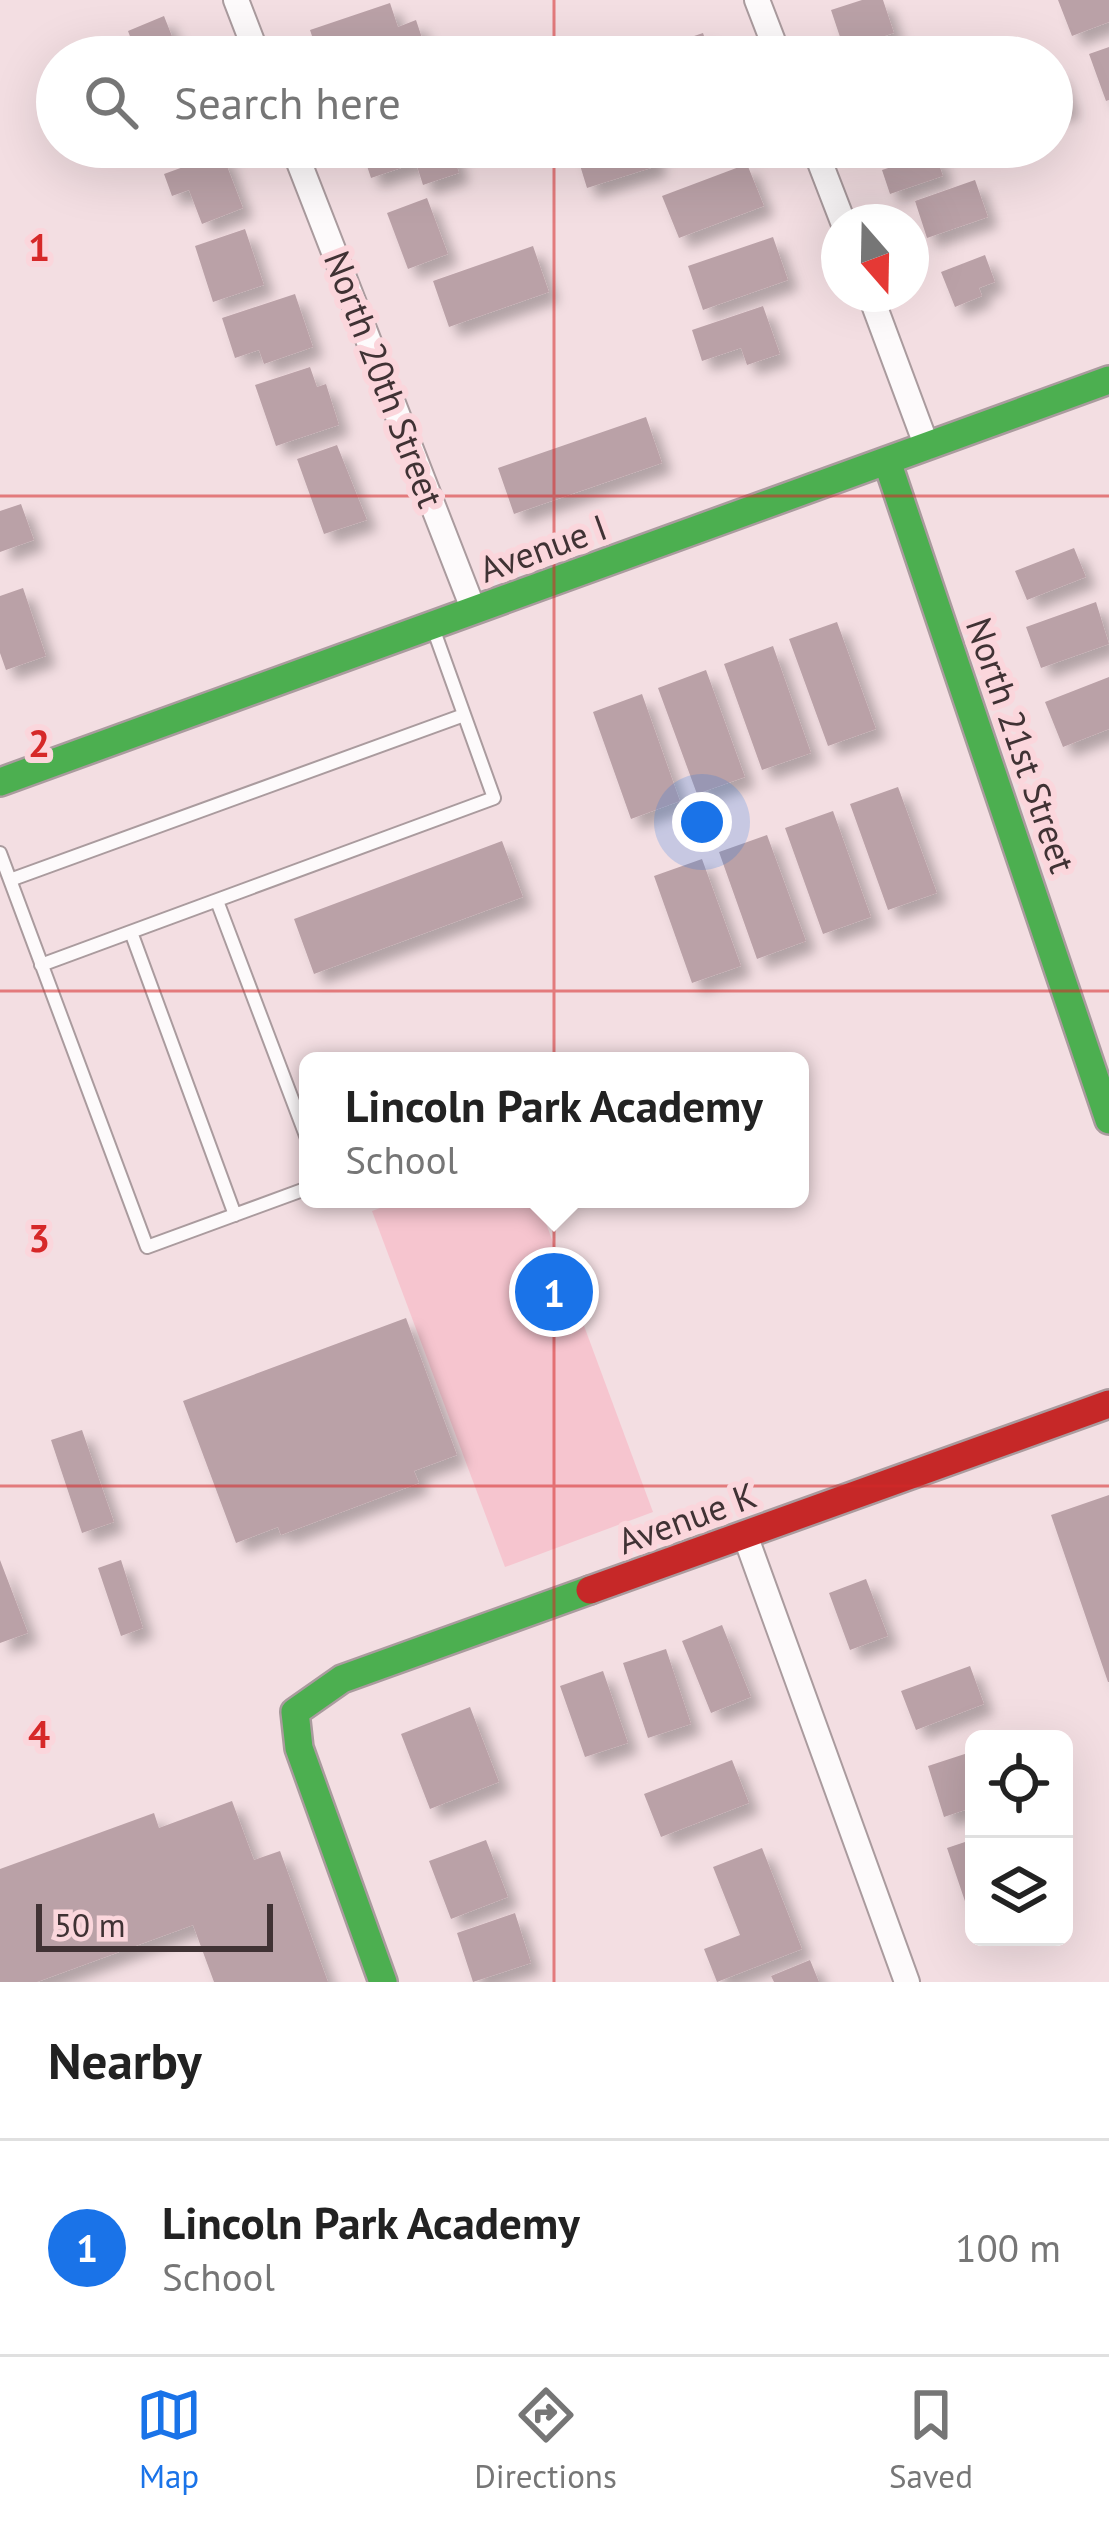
<!DOCTYPE html>
<style>
:root{--surface:#fff;--page:#f6f6f6;--text:#222;--muted:#767676;--line:#e0e0e0;--accent:#1a73e8}
body{margin:0;font-family:"PT Sans",sans-serif;background:var(--page);color:var(--text)}
.controls{position:absolute;right:36px;bottom:36px;display:grid;overflow:hidden;border-radius:18px;box-shadow:0 12px 48px #0002}
.controls button{width:108px;height:108px;display:grid;place-items:center;padding:0;border:0;border-bottom:3px solid var(--line);background:var(--surface);color:var(--text);font:60px sans-serif}
.compass{position:absolute;left:821px;top:204px;width:108px;height:108px;border-radius:50%;background:var(--surface);box-shadow:0 12px 48px #0002;rotate:160deg}
.scale{position:absolute;left:36px;bottom:30px;width:237px;box-sizing:border-box;padding-left:12px;border:6px solid #403234;border-top:0;font-size:33px;line-height:42px;white-space:nowrap;color:#403234;-webkit-text-stroke:9px #fbd6dc;paint-order:stroke}
.you{position:absolute;left:702px;top:822px;width:42px;height:42px;margin:-30px;border:9px solid #fff;border-radius:50%;background:#1a73e8;box-shadow:0 0 0 18px #1a73e833}
.badge{display:grid;place-items:center;width:78px;height:78px;border-radius:50%;background:var(--accent);color:#fff;font-size:39px;font-weight:700}
.pin{position:absolute;translate:-50% -50%;border:6px solid #fff;box-shadow:0 3px 12px #0006}
.popup{position:absolute;left:299px;top:1052px;width:510px;height:156px;box-sizing:border-box;display:grid;place-content:center;border-radius:18px;background:var(--surface);filter:drop-shadow(0 3px 9px #0005);font-size:39px;white-space:nowrap;color:var(--muted)}
.popup b{font-size:45px;color:var(--text)}
.popup::after{content:'';position:absolute;left:50%;top:100%;margin-left:-24px;border:24px solid transparent;border-top-color:var(--surface)}
.list{margin:0;padding:0;list-style:none}
h2{display:flex;justify-content:space-between;align-items:center;height:156px;margin:0;padding:0 48px;font-size:51px}
h2 small{font-size:39px;font-weight:400;color:var(--muted)}
.list li{display:grid;grid-template-columns:78px 1fr auto;gap:36px;align-items:center;box-sizing:border-box;height:216px;padding:0 48px;border-top:3px solid var(--line)}
.list b{display:block;font-size:45px;white-space:nowrap}
.list p{margin:0;font-size:39px;white-space:nowrap;color:var(--muted)}
.list em{font-size:39px;font-style:normal;color:var(--muted)}
.icon{flex:none;width:66px;height:66px;fill:none;stroke:currentColor;stroke-width:2;stroke-linecap:round;stroke-linejoin:round}
.map{position:relative;flex:none;width:1109px;height:1982px;overflow:hidden}
.search{position:absolute;background:var(--surface);box-shadow:0 12px 48px #0002;left:36px;right:36px;top:36px;height:132px;display:flex;align-items:center;gap:30px;box-sizing:border-box;padding:0 42px;border-radius:66px;color:var(--muted);font-size:45px}
.sheet{height:372px;background:var(--surface)}
nav{display:flex;justify-content:space-around;align-items:center;box-sizing:border-box;height:168px;border-top:3px solid var(--line);background:var(--surface);font-size:33px;color:var(--muted)}
nav a{display:grid;justify-items:center;gap:6px}
nav .on{color:var(--accent)}
.map>svg:first-child{display:block}
.green{fill:#f6c5cf}
.building{fill:#baa1a7;filter:url(#shadow)}
.lines{fill:none;stroke-linecap:round;stroke-linejoin:round}
.lane-casing{stroke:#aa9b9e;stroke-width:16}
.street-casing{stroke:#aa9b9e;stroke-width:28}
.fast-casing{stroke:#aa9b9e;stroke-width:32}
.jam-casing{stroke:#aa9b9e;stroke-width:32}
.lane{stroke:#fdfafb;stroke-width:12}
.street{stroke:#fdfafb;stroke-width:24}
.fast{stroke:#4caf50;stroke-width:27}
.jam{stroke:#c62828;stroke-width:27}
.grid{fill:none;stroke:#d62828;stroke-width:3;stroke-opacity:0.55}
.labels{text-anchor:middle;stroke-width:12;stroke-linejoin:round;paint-order:stroke}
.street-label{font-size:36px;fill:#403234;stroke:#fbd6dc}
.grid-label{font-size:39px;text-anchor:middle;font-weight:bold;fill:#d62828;stroke:#fbd6dc;stroke-width:12;stroke-linejoin:round;paint-order:stroke}
</style>
<div class="map">
<svg width="1109" height="1982" viewBox="0 0 1109 1982">
<defs>
<filter id="shadow"><feDropShadow dx="10" dy="10" stdDeviation="6" flood-color="#0004"/></filter>
</defs>
<rect width="100%" height="100%" fill="#f3dee2"/>
<path class="green" d="M405,1199H537L653,1512L505,1567L372,1211Z"/>
<path class="building" d="M862,0H883L894,33L844,49L831,10Z
M1058,0H1109V22L1072,36Z
M390,3L398,27L416,20L423,41L400,48L403,57H319L310,30Z
M164,16L177,49L187,45L192,57H119L135,50L128,31Z
M703,33L711,57H645L644,53Z
M1109,47V100L1106,101L1089,54Z
M1057,70L1070,108L1052,113V71Z
M375,147H451L459,173L423,185L416,163L371,178L362,151Z
M583,147H651L657,166L587,188L575,149Z
M222,153L243,208L202,224L189,190L172,196L164,174Z
M935,153L943,176L890,194L882,170Z
M747,164L764,206L679,238L662,196Z
M975,180L988,217L927,238L915,201Z
M427,198L448,254L408,269L387,213Z
M245,229L264,285L213,302L195,246Z
M773,237L788,280L703,310L688,266Z
M533,246L549,292L449,327L433,281Z
M985,255L995,282L979,288L982,296L955,307L941,272Z
M295,294L313,347L264,364L259,350L235,358L222,318Z
M763,306L780,354L747,365L741,348L702,361L692,330Z
M310,367L317,387L326,384L339,425L276,446L255,385Z
M646,417L662,463L514,514L498,468Z
M337,445L367,520L324,534L297,459Z
M21,504L34,540L0,552V511Z
M1074,548L1086,577L1027,600L1015,571Z
M23,588L46,656L6,670L0,653V596Z
M1096,602L1109,644L1041,668L1026,627Z
M837,622L876,729L828,746L789,639Z
M773,646L811,753L762,770L724,664Z
M706,670L745,777L697,794L658,688Z
M1109,677V729L1063,747L1045,702Z
M642,694L680,801L631,819L593,712Z
M898,787L937,893L888,910L850,804Z
M833,811L871,917L823,934L785,828Z
M767,835L806,941L757,959L719,852Z
M502,841L523,897L314,974L294,919Z
M702,859L741,966L692,983L654,876Z
M406,1318L457,1455L414,1471L419,1483L281,1535L278,1527L236,1543L183,1401Z
M82,1430L114,1522L82,1533L51,1440Z
M1109,1495V1682H1108L1051,1515Z
M0,1560L28,1633L0,1643Z
M121,1560L143,1628L121,1636L98,1568Z
M866,1579L888,1636L850,1650L829,1593Z
M722,1625L751,1697L711,1713L682,1641Z
M666,1649L691,1724L648,1738L623,1663Z
M970,1666L984,1704L916,1730L901,1691Z
M603,1671L628,1743L585,1757L560,1686Z
M470,1707L499,1782L430,1809L401,1734Z
M974,1751V1807L944,1817L928,1766Z
M732,1760L749,1803L661,1837L644,1794Z
M232,1801L254,1860L280,1851L328,1982H214L193,1925L37,1982H0V1869L154,1813L159,1828Z
M974,1839V1925H973L947,1848Z
M486,1840L508,1897L451,1919L429,1861Z
M762,1848L802,1949L717,1982L704,1949L740,1935L713,1867Z
M515,1913L531,1963L473,1982L457,1933Z
M810,1960L819,1982H774L771,1976Z"/>
<g class="lines">
<defs>
<path id="lane" d="M0,853L147,1247L308,1188
M10,880L464,715
M217,901L308,1141
M131,932L235,1215
M41,965L494,798L433,628"/>
<path id="street" d="M236,0L258,57
M757,0L779,57
M293,147L474,611
M814,147L843,222
M870,294L927,447
M745,1535L907,1982"/>
<path id="fast" d="M887,461L1109,1120
M0,782L1109,380
M383,1982L299,1748L295,1712L342,1679L590,1590"/>
<path id="jam" d="M590,1590L1109,1404"/>
</defs>
<use href="#lane" class="lane-casing"/>
<use href="#street" class="street-casing"/>
<use href="#fast" class="fast-casing"/>
<use href="#jam" class="jam-casing"/>
<use href="#lane" class="lane"/>
<use href="#street" class="street"/>
<use href="#fast" class="fast"/>
<use href="#jam" class="jam"/>
</g>
<path class="grid" d="M554,0V57M554,147V1982M0,496H1109M0,991H1109M0,1486H1109"/>
<g class="labels">
<g class="street-label">
<text transform="translate(384 379) rotate(69)" y="13">North 20th Street</text>
<text transform="translate(543 548) rotate(-20)" y="13">Avenue I</text>
<text transform="translate(1021 745) rotate(71)" y="13">North 21st Street</text>
<text transform="translate(687 1518) rotate(-20)" y="13">Avenue K</text>
</g>
</g>
<g class="grid-label">
<text x="39" y="261">1</text>
<text x="39" y="757">2</text>
<text x="39" y="1252">3</text>
<text x="39" y="1748">4</text>
</g>
</svg>
<div class="controls">
<button><svg class="icon" aria-label="locate" viewBox="0 0 24 24"><circle cx="12" cy="12" r="6"/><path d="M12 2v4M12 18v4M2 12h4M18 12h4"/></svg></button>
<button><svg class="icon" aria-label="layers" viewBox="0 0 24 24"><path d="M12 4l9 5-9 5-9-5zM3 14l9 5 9-5"/></svg></button>
</div>
<svg class="compass" viewBox="-18 -18 36 36"><path d="M0-13l5 13h-10z" fill="#e53935"/><path d="M0 13l5-13h-10z" fill="#767676"/></svg>
<div class="scale">50 m</div>
<div class="you"></div>
<div class="pin badge" style="left:554px;top:1292px">1</div>
<div class="popup"><b>Lincoln Park Academy</b>School</div>
<div class="search"><svg class="icon" aria-label="search" viewBox="0 0 24 24"><circle cx="10" cy="10" r="6"/><path d="M15 15l6 6"/></svg>Search here</div>
</div>
<section class="sheet">
<h2>Nearby<small></small></h2>
<ul class="list">
<li><span class="badge">1</span><div><b>Lincoln Park Academy</b><p>School</p></div><em>100 m</em></li>
</ul>
</section>
<nav>
<a class="on"><svg class="icon" aria-label="map" viewBox="0 0 24 24"><path d="M3 6l6-2 6 2 6-2v14l-6 2-6-2-6 2zM9 4v14M15 6v14"/></svg>Map</a>
<a><svg class="icon" aria-label="directions" viewBox="0 0 24 24"><path d="M12 3l9 9-9 9-9-9zM9 14v-3h6M13 9l2 2-2 2"/></svg>Directions</a>
<a><svg class="icon" aria-label="saved" viewBox="0 0 24 24"><path d="M7 4h10v16l-5-4-5 4z"/></svg>Saved</a>
</nav>
